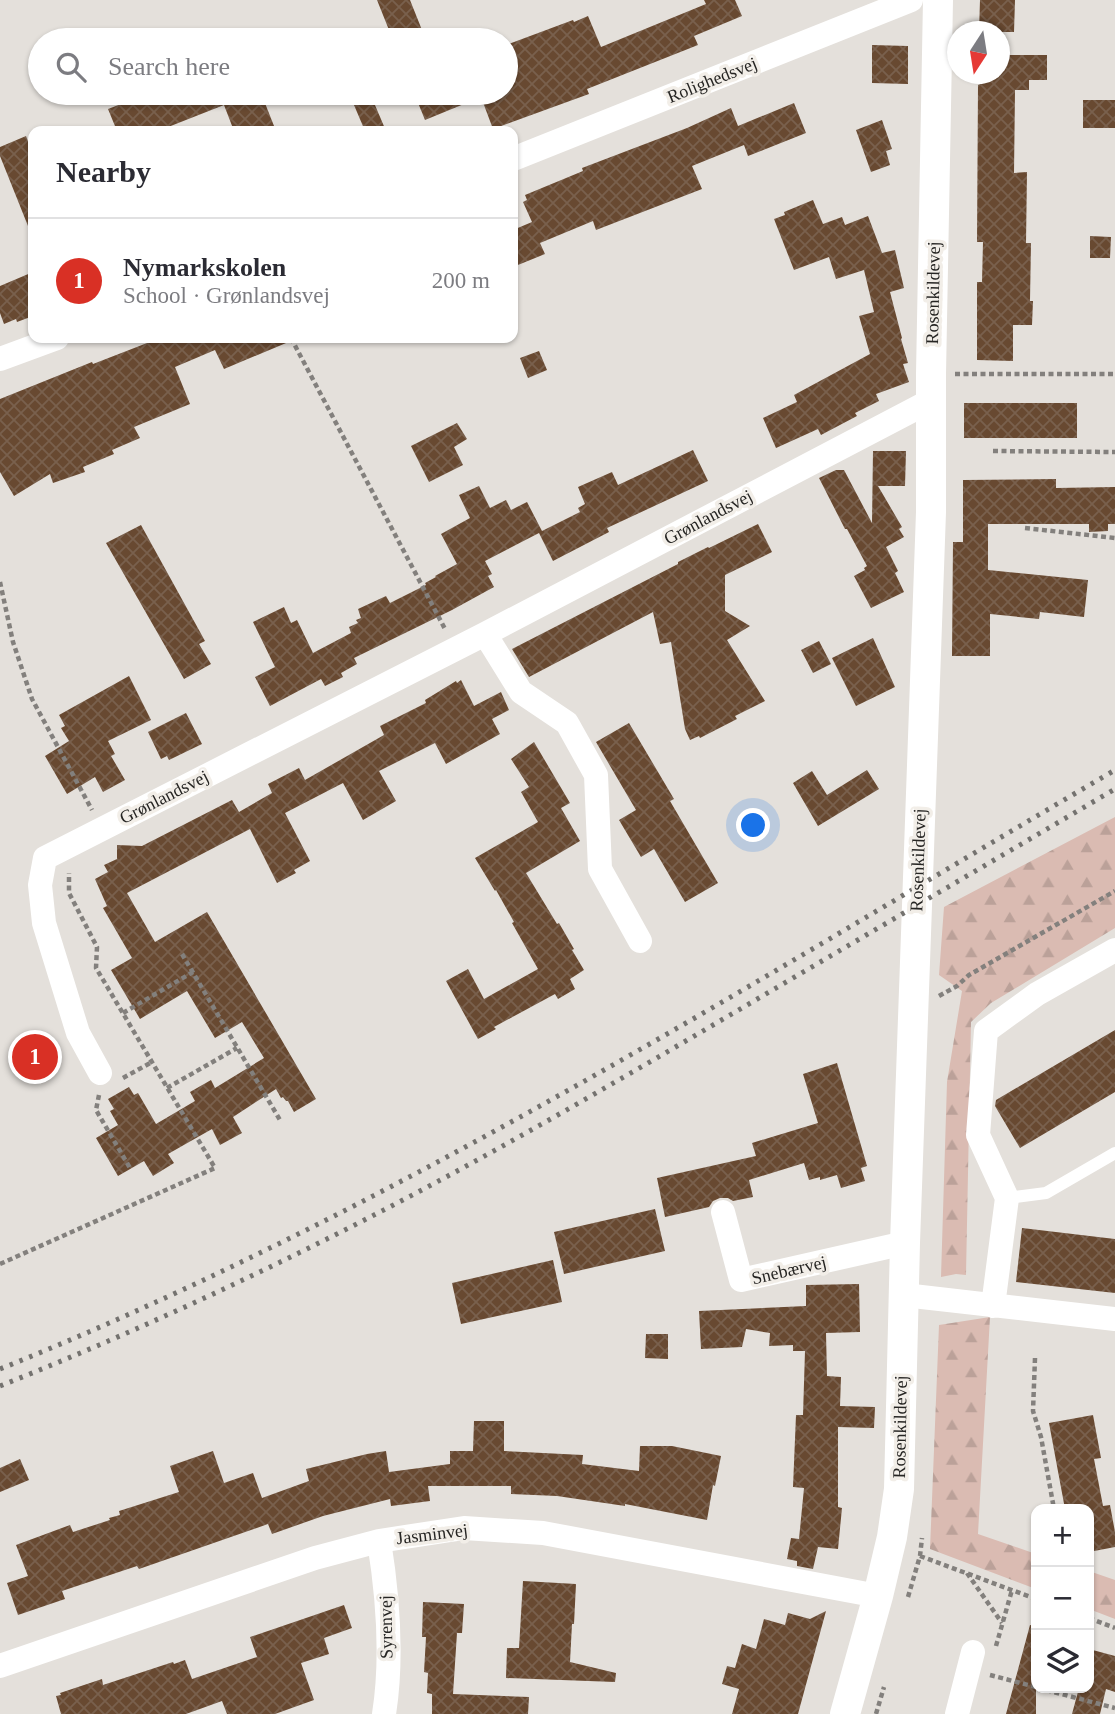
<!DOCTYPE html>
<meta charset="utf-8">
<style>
:root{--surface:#fff;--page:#f7f7f7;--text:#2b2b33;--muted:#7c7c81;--line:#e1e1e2;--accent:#d93025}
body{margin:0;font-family:"Times New Roman",serif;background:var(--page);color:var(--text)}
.controls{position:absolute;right:21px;bottom:21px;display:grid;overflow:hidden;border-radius:14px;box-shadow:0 2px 5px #0004}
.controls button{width:63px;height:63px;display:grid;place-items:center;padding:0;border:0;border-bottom:2px solid var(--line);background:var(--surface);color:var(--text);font:35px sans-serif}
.compass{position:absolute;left:947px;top:21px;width:63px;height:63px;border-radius:50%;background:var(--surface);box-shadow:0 2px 5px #0004;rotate:192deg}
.you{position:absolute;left:754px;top:826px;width:24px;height:24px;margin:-18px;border:5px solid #fff;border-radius:50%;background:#1a73e8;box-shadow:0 0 0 10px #1a73e833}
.badge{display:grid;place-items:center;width:46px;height:46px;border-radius:50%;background:var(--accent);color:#fff;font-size:23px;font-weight:700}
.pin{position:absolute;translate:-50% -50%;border:4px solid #fff;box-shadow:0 2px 7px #0006}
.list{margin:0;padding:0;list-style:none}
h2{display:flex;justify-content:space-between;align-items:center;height:91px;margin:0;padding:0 28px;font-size:30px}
h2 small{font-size:23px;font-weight:400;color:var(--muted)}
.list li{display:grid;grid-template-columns:46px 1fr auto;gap:21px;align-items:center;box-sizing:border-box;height:126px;padding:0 28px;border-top:2px solid var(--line)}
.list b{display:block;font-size:26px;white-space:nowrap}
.list p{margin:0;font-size:23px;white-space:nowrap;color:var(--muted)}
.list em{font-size:23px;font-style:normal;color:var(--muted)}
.icon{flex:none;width:38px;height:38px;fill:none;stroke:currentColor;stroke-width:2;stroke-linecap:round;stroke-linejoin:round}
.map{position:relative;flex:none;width:1115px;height:1714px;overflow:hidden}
.search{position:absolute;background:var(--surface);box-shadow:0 2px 5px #0004;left:28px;top:28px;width:490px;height:77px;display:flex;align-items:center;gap:18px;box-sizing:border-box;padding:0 24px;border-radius:38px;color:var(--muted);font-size:26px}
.panel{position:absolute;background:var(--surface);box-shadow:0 2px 5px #0004;left:28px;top:126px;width:490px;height:217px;border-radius:14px}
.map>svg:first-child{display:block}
.forest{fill:url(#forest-firs)}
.building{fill:url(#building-cross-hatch)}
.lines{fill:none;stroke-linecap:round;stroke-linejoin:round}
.path{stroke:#83807d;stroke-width:4.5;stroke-dasharray:5 3.5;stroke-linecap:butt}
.service{stroke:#fff;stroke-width:12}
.minor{stroke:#fff;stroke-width:24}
.tertiary{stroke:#fff;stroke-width:30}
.rail{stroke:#74726f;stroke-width:5;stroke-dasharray:3.5 7;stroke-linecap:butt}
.labels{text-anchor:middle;stroke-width:7;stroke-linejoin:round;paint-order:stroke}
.street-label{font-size:18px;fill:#262523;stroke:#f2eee8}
</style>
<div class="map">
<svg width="1115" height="1714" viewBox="0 0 1115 1714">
<defs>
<pattern id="forest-firs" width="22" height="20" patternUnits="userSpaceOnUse" patternTransform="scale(1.75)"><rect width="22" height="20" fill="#dabbb2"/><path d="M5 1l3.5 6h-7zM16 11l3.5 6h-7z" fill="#bba199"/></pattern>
<pattern id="building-cross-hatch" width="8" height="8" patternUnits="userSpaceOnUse" patternTransform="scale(1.75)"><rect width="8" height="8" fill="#684931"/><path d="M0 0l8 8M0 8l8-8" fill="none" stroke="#79604d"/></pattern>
</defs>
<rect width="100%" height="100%" fill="#e4e0db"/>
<path class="forest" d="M1115,817V928L991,1003L971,1022L966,1275L956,1274L941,1277L947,1082L962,991L939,975L944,907Z
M990,1317L978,1534L1036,1554V1589L930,1549L939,1325Z
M1089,1571L1115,1580V1619L1089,1609Z"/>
<path class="building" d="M377,0H410L426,40H393Z
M704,0H735L742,16L694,36L698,45L587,89L589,94L493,129L481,97L425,120L414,93H506V45L573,20L574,22L588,16L601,47L706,4Z
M980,0H1015L1014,32H979Z
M872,45L908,46V84L872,83Z
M999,55H1047V80H1029V90H1015L1014,173L1027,172L1026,243H1031L1030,301H1033L1032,325H1013V361L977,360V282H982L983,242H977L978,85L999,77Z
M150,93H261L276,131H234L224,105L158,131H117L108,109Z
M372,98L386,131H365L354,105Z
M1083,100H1115V128H1083Z
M794,103L806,133L748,156L744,145L692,166L702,189L596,230L593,221L540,243L545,254L513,267V230L532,222L523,202L527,200L525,195L583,171L582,168L687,128L731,108L738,126Z
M882,120L892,149L886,151L890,165L871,172L856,130Z
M26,136L33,155L32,236L0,156V147Z
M813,200L823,224L842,217L845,225L868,216L882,253L895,250L904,288L890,292L902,338L901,339L908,363L903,364L909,382L876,394L879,401L855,413L857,416L821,435L818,429L776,448L763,418L797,402L794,395L870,354L859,316L874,312L864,270L836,279L829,257L794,270L774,219L785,215L784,212Z
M1090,236L1111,237L1110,258H1090Z
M33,272V316L17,322L16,319L4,324L0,313V286Z
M160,338H298L224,369L215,350L175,367L190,404L134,427L140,438L112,450L114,454L83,467L85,472L53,483L50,474L14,496L0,472V399L92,362L93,364Z
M539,351L547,370L528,378L520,358Z
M964,403H1077V438H964Z
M457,423L467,439L454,447L463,465L429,482L411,446Z
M693,450L708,481L607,528L609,532L553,561L539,533L485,561L492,574L488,576L494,587L452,610L354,658L357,664L341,673L343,677L325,686L321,679L270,706L255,677L275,667L253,622L284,607L291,623L297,620L313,653L351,633L349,627L358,623L356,620L361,618L358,609L386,596L390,603L426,585L425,583L436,577L435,576L457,564L441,534L470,518L459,495L479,486L490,508L506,500L511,510L527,502L542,531L580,512L578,508L585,504L578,487L612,472L618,485Z
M873,451H906L905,486H878L902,527L899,529L904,537L886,547L898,571L895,573L904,592L871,608L854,576L865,570L864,568L867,566L847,529H845L819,478L836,470H844L872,523Z
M1056,479V488L1115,487V524H1108V531L1089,532V524H988V570L1088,580L1084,617L1040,612L1039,619L990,614V656H952L953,542H963V480Z
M758,524L772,552L725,575V611L750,626L727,640L765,701L735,716L737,719L700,738L699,736L690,740L685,729L671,642L660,644L653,612L529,677L512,649L678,564V562L708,547L709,548Z
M141,525L205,641L199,644L211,664L184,679L106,543Z
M873,638L895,687L856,706L832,658Z
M819,641L831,664L813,673L801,650Z
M129,676L151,720L108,741L115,754L111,756L125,780L103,792L95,777L67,794L45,756L69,741L61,728L65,726L59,715Z
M461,680L474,706L501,692L509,710L492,719L500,734L446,764L435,743L379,771L396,801L363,820L343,783L285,813L310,861L294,870L296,873L277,883L250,829L127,893L155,942L207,912L316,1099L294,1112L288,1101H286L283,1097L281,1098L276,1089L233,1117L242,1133L220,1145L212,1129L168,1154L174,1163L153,1176L144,1161L118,1176L96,1138L118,1125L110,1111L114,1109L108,1099L129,1087L134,1095L138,1093L156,1124L195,1101L190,1092L211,1080L215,1088L264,1058L242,1022L215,1038L187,991L140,1019L111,970L132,958L103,908L107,906L95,879L108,872L104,865L117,859V845L142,846L232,800L239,812L272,793L268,784L299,768L305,780L384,735L380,726L426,703L425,700L456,681L457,683Z
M186,713L202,744L169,760L167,756L161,759L148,732Z
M629,723L674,799L670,801L718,883L685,902L654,849L641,857L619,820L636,810L596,742Z
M534,742L570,803L561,808L580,841L526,873L557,924L559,923L574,949L572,950L584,970L570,979L575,989L558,999L555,994L494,1027L496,1029L478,1039L446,981L468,969L484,999L538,969L512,923L514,922L496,890L495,891L475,858L538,822L521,792L529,787L511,759Z
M867,770L879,789L818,826L793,783L812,771L827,795Z
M1115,1030V1092L1020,1148L995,1106L996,1100Z
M837,1063L867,1166L861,1168L865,1181L841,1188L837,1175L820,1180V1177L809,1180L804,1163L749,1180L753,1197L733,1201L728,1198H720L713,1201L709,1207L665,1217L657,1178L756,1156L752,1143L818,1123L803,1074Z
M655,1209L665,1251L564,1274L554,1232Z
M1022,1228L1115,1239V1293L1016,1282Z
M553,1260L562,1302L461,1324L452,1283Z
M859,1284L860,1332L826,1333L827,1376L841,1377L840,1406L875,1407L874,1428L838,1427V1507L842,1508L838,1549L818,1547L813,1569L797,1566V1561L787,1559L791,1538L799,1539L804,1488L793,1487L796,1415H803L805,1351H793V1345L769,1346L770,1333L746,1329L742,1347L701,1349L699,1311L806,1306V1285Z
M646,1334H668V1359L645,1358Z
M1093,1415L1101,1458L1094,1459L1103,1506L1110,1505L1115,1532V1547L1089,1552V1509H1065L1049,1423Z
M474,1421H504V1451L583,1455L582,1464L639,1471L640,1446H672L721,1456L715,1486L713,1485L707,1520L625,1504V1506L557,1496L511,1494V1486H428L430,1501L391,1506L390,1499L323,1516L272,1534L268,1524L139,1569L137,1566L62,1591L65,1599L18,1615L7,1583L28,1576L16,1545L70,1525L73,1532L110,1520L109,1518L120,1515L119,1511L179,1492L170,1466L213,1451L224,1483L253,1473L262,1498L309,1481L306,1469L367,1454L386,1451L389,1472L450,1464V1451H473Z
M20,1459L29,1480L0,1492V1468Z
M523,1581L576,1584L574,1624H572L570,1662L616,1673L615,1682L506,1678L507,1648H519Z
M423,1602L464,1604L462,1633H457L453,1694L529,1697L528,1714H432V1694L427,1693L428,1673L424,1672L426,1637H422Z
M344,1605L352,1628L324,1638L329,1654L301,1663L314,1700L275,1714H227L222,1701L186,1714H61L56,1696L61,1695L60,1693L102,1679L103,1685L173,1662L174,1664L185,1660L192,1679L257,1657L250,1637Z
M826,1611L798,1714H732L739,1689L722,1684L727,1666L735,1668L742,1644L756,1649L764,1619L785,1625L788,1613L810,1619Z
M1030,1625L1036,1626V1714H1006Z
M1089,1649L1115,1656V1692L1106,1689L1100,1714H1072L1079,1688H1089Z"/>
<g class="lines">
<path class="path" d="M291,338L445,629
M955,374H1115
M993,451L1115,452
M1025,528L1115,538
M0,582L13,642L32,699L92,810
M182,954L280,1120
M939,996L957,986L969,975L1115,891
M123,1013L193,972
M123,1078L152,1062
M167,1088L237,1048
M99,1095L96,1110L130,1168
M0,1264L215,1168L96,968L97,947L69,893V873
M1035,1358L1033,1411L1041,1437L1054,1509
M920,1556L1036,1599
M967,1573L1002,1623
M908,1597L920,1556L922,1538
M1089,1618L1115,1628
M996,1646L1012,1590
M990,1675L1036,1687
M1038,1688L1115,1708
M876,1714L884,1687"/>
<path class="service" d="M1007,1198L1046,1193L1115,1153"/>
<path class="minor" d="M513,159L911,0
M0,359L57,338
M485,634L521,692L567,723L596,775L600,869L640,941
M100,1073L78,1033L44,923L40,885L45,858L485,634L932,400
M723,1212L741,1280L905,1243
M904,1295L1115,1319
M993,1306L1007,1198L978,1135L986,1031L1037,994L1115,950
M379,1541C388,1597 393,1657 384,1714
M0,1666L315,1558L379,1541L464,1528L543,1533L878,1596
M957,1714L973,1652"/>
<path class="tertiary" d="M845,1714L878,1596L892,1537L899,1489L905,1243L931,512V374L938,0"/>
<path class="rail" d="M0,1369C393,1211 751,983 1115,770
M0,1386C128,1335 254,1277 376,1214C500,1150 621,1079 742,1008C866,935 991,862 1115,789"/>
</g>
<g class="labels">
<g class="street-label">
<text transform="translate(712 80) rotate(-22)" y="6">Rolighedsvej</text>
<text transform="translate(933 293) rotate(-89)" y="6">Rosenkildevej</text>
<text transform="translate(708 517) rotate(-28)" y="6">Grønlandsvej</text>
<text transform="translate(164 797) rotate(-27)" y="6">Grønlandsvej</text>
<text transform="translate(918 860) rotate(-88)" y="6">Rosenkildevej</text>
<text transform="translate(789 1270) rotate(-13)" y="6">Snebærvej</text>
<text transform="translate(900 1427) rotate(-89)" y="6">Rosenkildevej</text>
<text transform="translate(432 1534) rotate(-7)" y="6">Jasminvej</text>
<text transform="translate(386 1627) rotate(-91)" y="6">Syrenvej</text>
</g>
</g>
</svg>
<div class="controls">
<button>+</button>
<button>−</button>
<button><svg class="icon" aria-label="layers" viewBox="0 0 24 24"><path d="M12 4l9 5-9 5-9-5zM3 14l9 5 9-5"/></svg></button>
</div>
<svg class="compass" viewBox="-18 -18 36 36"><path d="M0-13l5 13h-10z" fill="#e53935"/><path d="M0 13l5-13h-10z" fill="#7c7c81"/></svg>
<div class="you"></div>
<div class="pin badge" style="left:35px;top:1057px">1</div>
<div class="search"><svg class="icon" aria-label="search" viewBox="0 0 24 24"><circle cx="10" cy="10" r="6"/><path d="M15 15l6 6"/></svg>Search here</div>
<section class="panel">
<h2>Nearby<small></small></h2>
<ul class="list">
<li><span class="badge">1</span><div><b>Nymarkskolen</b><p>School · Grønlandsvej</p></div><em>200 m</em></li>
</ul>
</section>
</div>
